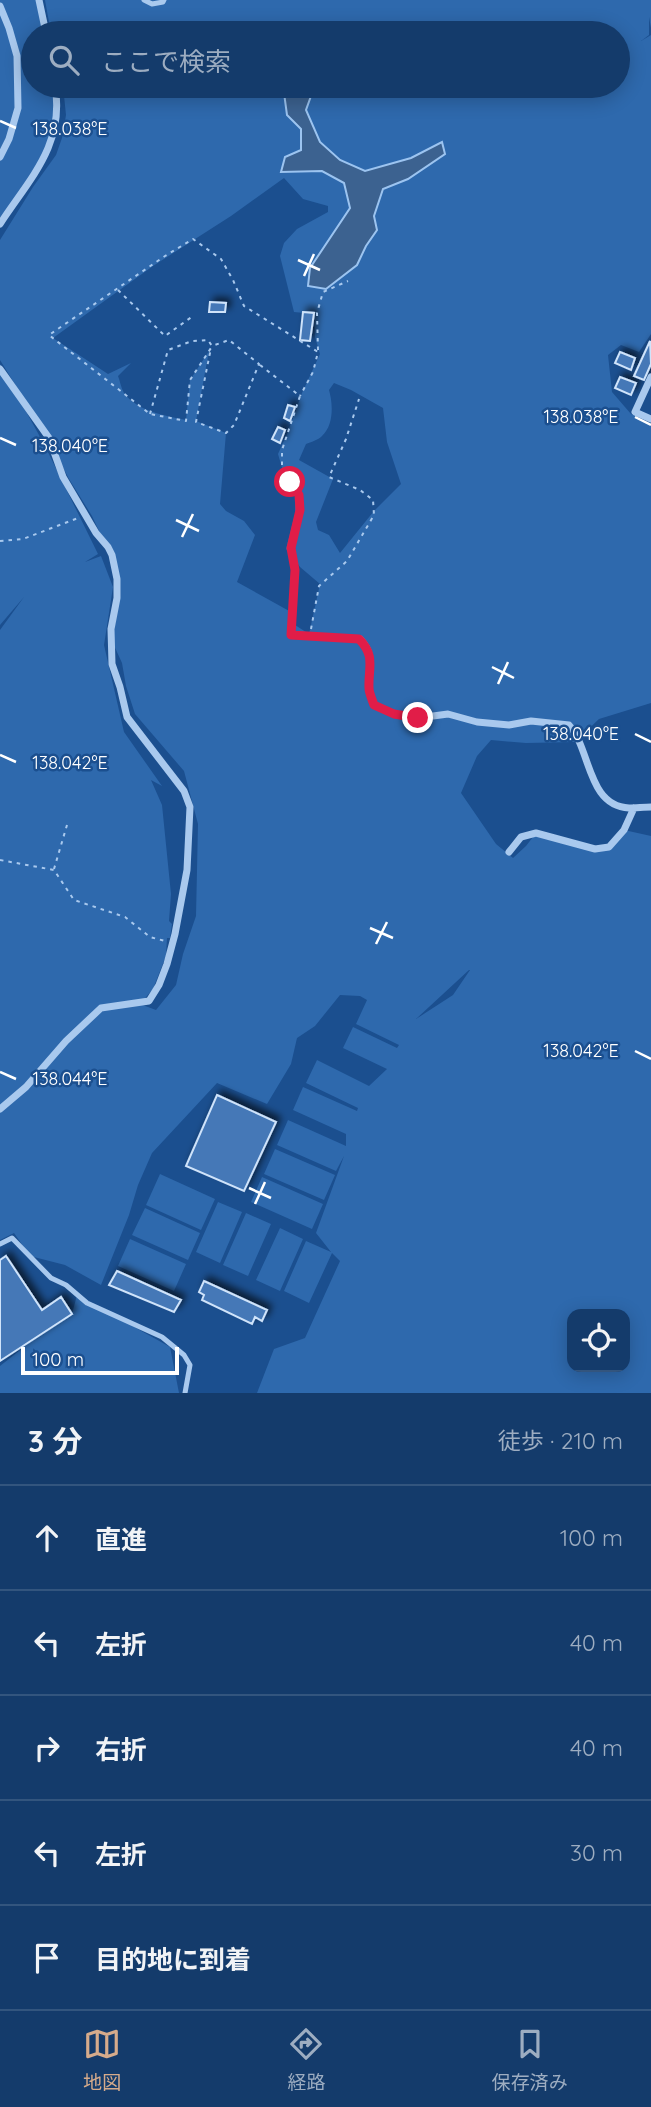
<!DOCTYPE html>
<html lang="ja">
<meta charset="utf-8">
<style>
:root{--surface:#143b6b;--page:#1d4271;--text:#f1f3f6;--muted:#9dadc1;--line:#33557e;--accent:#d6ab8b}
body{margin:0;font-family:Quicksand,"Noto Sans JP",sans-serif;background:var(--page);color:var(--text)}
.controls{position:absolute;right:21px;bottom:21px;display:grid;overflow:hidden;border-radius:14px;box-shadow:0 4px 18px #0003}
.controls button{width:63px;height:63px;display:grid;place-items:center;padding:0;border:0;border-bottom:2px solid var(--line);background:var(--surface);color:var(--text);font:35px sans-serif}
.scale{position:absolute;left:21px;bottom:18px;width:158px;box-sizing:border-box;padding-left:7px;border:4px solid #fff;border-top:0;font-size:19px;line-height:24px;white-space:nowrap;color:#fff;-webkit-text-stroke:5px #1b4f8f;paint-order:stroke}
.stop{position:absolute;width:21px;height:21px;margin:-16px;border:5px solid #e11d48;border-radius:50%;background:#fff}
.stop.end{background:#e11d48;border-color:#fff;box-shadow:0 2px 7px #0008}
.list{margin:0;padding:0;list-style:none}
h2{display:flex;justify-content:space-between;align-items:center;height:91px;margin:0;padding:0 28px;font-size:30px}
h2 small{font-size:23px;font-weight:400;color:var(--muted)}
.list li{display:grid;grid-template-columns:46px 1fr auto;gap:21px;align-items:center;box-sizing:border-box;height:105px;padding:0 28px;border-top:2px solid var(--line)}
.list b{display:block;font-size:26px;white-space:nowrap}
.list em{font-size:23px;font-style:normal;color:var(--muted)}
.icon{flex:none;width:38px;height:38px;fill:none;stroke:currentColor;stroke-width:2;stroke-linecap:round;stroke-linejoin:round}
.map{position:relative;flex:none;width:651px;height:1393px;overflow:hidden}
.search{position:absolute;background:var(--surface);box-shadow:0 4px 18px #0003;left:21px;right:21px;top:21px;height:77px;display:flex;align-items:center;gap:18px;box-sizing:border-box;padding:0 24px;border-radius:38px;color:var(--muted);font-size:26px}
.sheet{height:616px;background:var(--surface)}
nav{display:flex;justify-content:space-around;align-items:center;box-sizing:border-box;height:98px;border-top:2px solid var(--line);background:var(--surface);font-size:19px;color:var(--muted)}
nav a{display:grid;justify-items:center;gap:4px}
nav .on{color:var(--accent)}
.map>svg:first-child{display:block}
.green{fill:#2e69ad;fill-rule:evenodd}
.water{fill:#3c6290;stroke:#9cc4f0;stroke-width:2}
.building{fill:#4478b7;stroke:#cfe3fa;stroke-width:2;filter:url(#shadow)}
.lines{fill:none;stroke-linecap:round;stroke-linejoin:round}
.path{stroke:#a9c9ee;stroke-width:2;stroke-dasharray:3.5 5;stroke-linecap:butt}
.lane{stroke:#a9c9ee;stroke-width:5}
.street{stroke:#a9c9ee;stroke-width:7}
.route{stroke:#e11d48;stroke-width:9}
.ticks{fill:none;stroke:#fff;stroke-width:2.5}
.ticks-label{font-size:18px;text-anchor:middle;fill:#fff;stroke:#1b4f8f;stroke-width:5;stroke-linejoin:round;paint-order:stroke}
</style>
<div class="map">
<svg width="651" height="1393" viewBox="0 0 651 1393">
<defs>
<filter id="shadow"><feDropShadow dx="4.5" dy="-4.5" stdDeviation="3.5" flood-color="#0009"/></filter>
</defs>
<rect width="100%" height="100%" fill="#1b4f8f"/>
<path class="green" d="M0,0H39L46,33H33V86H55L54,132L43,157L0,224Z
M45,0H651V28L649,17V35L641,41L651,35V334L639,352L621,345L608,355L612,392L631,414L651,424V703L599,719L575,742L526,743L491,740L477,756L461,793L496,844L513,858L526,846L536,833L580,845L608,847L624,830L651,836V1393H257L274,1349L305,1338L340,1261L332,1253L309,1303L284,1291L306,1241L331,1252L316,1233L344,1156L336,1171L277,1145L288,1120L346,1146V1134L293,1110L303,1087L357,1111L358,1108L306,1083L317,1060L369,1086L387,1069L343,1048L353,1027L397,1048L399,1045L356,1024L367,1000L360,996L340,995L315,1026L297,1038L291,1064L267,1104L217,1083L152,1153L138,1185L129,1215L101,1285L65,1265L30,1256L14,1233L0,1240V630L24,597L0,625V364L45,446L98,554L85,562L101,556L113,587L104,645L124,732L162,786L151,780L162,805L171,894L169,921L172,924L170,938H167L166,956L153,989L140,1004L156,1010L176,985L183,954L196,916L198,824L184,771L135,714L126,686L122,663L112,641L116,619L113,561L92,516L69,479L45,433L0,360V240L33,187L56,155L62,138L66,115L63,86H618V33H51ZM284,178L303,199L328,206V212L297,229L284,243L280,256L294,312L314,314L315,337L320,354L302,393L287,434L278,454L283,471L295,490V514L286,549L300,567L320,584L309,634L295,625L291,612L237,582L255,535L244,521L226,511L220,504L226,433L196,421L209,351L190,380L186,420C166,416 137,411 124,393C121,388 120,381 118,376L131,363L108,374L53,338L153,266L231,216ZM334,383L351,390L383,408L387,442L401,484L374,511L340,553L329,535L318,530L316,522L333,479L299,460L306,444C311,442 318,440 322,436C334,425 333,404 329,390ZM470,970L453,995L416,1019L469,970ZM572,1314H625V1367H572Z
M275,1149L335,1175L324,1200L264,1174Z
M160,1174L215,1199L201,1230L146,1205Z
M262,1177L323,1204L312,1229L251,1202Z
M218,1202L242,1212L220,1263L196,1252Z
M145,1208L200,1233L188,1260L132,1235Z
M246,1213L271,1224L248,1276L223,1265Z
M280,1228L303,1239L280,1291L256,1280Z
M130,1239L186,1264L174,1291L118,1266Z
M77,1295L170,1347L179,1393H0V1366L34,1339L72,1314Z"/>
<path class="water" d="M287,86H308L311,96L306,110L320,142L340,160L365,171L411,158L442,142L445,154L408,179L383,189L374,216L377,230L366,246L357,265L326,289L308,286L310,268L350,208L344,183L322,171L281,172L285,157L301,150V129L287,115L284,93Z"/>
<path class="building" d="M210,302L226,303L225,312H209Z
M303,312L314,313L310,341L300,340Z
M650,341L651,364L644,380L634,376Z
M620,352L635,358L631,370L615,363Z
M620,377L636,383L631,395L615,388Z
M288,405L295,407L290,421L284,418Z
M278,427L285,430L280,443L272,439Z
M217,1095L276,1122L244,1191L186,1166Z
M6,1256L42,1310L61,1297L72,1314L0,1361V1260Z
M117,1271L181,1300L174,1312L109,1285Z
M204,1281L267,1310L262,1321L255,1317L252,1324L202,1300L204,1295L199,1292Z"/>
<g class="lines">
<path class="path" d="M118,290L165,336L193,316
M318,350L317,313L323,292L348,281
M260,365L300,396L282,450V469L299,495L300,510L291,548L295,570L292,627
M150,414L168,350L192,341L208,340L212,346L229,340L259,364L234,425L226,433L196,422L211,348L190,380L186,421L150,414L49,335L165,256L193,239L221,259L233,280L244,306L318,352L313,372L300,396
M0,541L23,539L78,518
M311,629L319,586L347,561L374,515L373,500L360,490L329,477L346,439L359,399
M0,860L54,870L74,900L125,917L150,937L165,941
M54,869L67,825"/>
<path class="lane" d="M144,0L152,4L163,2L164,0
M0,1244L12,1238L51,1278L66,1285L87,1303L162,1337L184,1355L190,1365L185,1393"/>
<path class="street" d="M39,0L46,33
M0,6L9,28L17,56L18,108L9,139L0,157
M0,224C30,178 65,145 55,86
M0,369L49,438L63,477L96,533L108,547L112,555L117,579V598L111,629L112,664L120,687L127,717L184,791L190,807L187,870L175,934L167,964L159,985L149,1001L101,1008L66,1041L26,1087L0,1109
M651,377L635,412L651,419
M291,635L360,639C376,656 368,668 369,688C369,693 372,699 374,705L394,714L418,718L448,714L477,722L509,725L531,721L569,725C591,749 587,806 629,808C636,808 644,807 651,807
M509,852L521,837L536,833L595,849L609,847L624,830L634,808"/>
</g>
<g class="lines">
<path class="route" d="M290,482L299,495L300,510L291,548L295,570L291,635L359,639C376,656 368,668 369,688C369,693 372,699 374,705L394,714L418,718"/>
</g>
<path class="ticks" d="M0,121L16,128M298,260L320,270M304,276L314,254M635,417L651,425M0,438L16,445M176,520L199,531M182,537L193,514M492,667L514,678M498,684L508,662M635,734L651,742M0,755L16,762M370,928L393,938M376,944L387,922M635,1051L651,1059M0,1072L16,1079M249,1188L271,1198M255,1204L265,1182"/>
<g class="ticks-label">
<text x="70" y="135">138.038°E</text>
<text x="581" y="423">138.038°E</text>
<text x="70" y="452">138.040°E</text>
<text x="581" y="740">138.040°E</text>
<text x="70" y="769">138.042°E</text>
<text x="581" y="1057">138.042°E</text>
<text x="70" y="1085">138.044°E</text>
</g>
</svg>
<div class="controls">
<button><svg class="icon" aria-label="locate" viewBox="0 0 24 24"><circle cx="12" cy="12" r="6"/><path d="M12 2v4M12 18v4M2 12h4M18 12h4"/></svg></button>
</div>
<div class="scale">100 m</div>
<div class="stop" style="left:290px;top:482px"></div>
<div class="stop end" style="left:418px;top:718px"></div>
<div class="search"><svg class="icon" aria-label="search" viewBox="0 0 24 24"><circle cx="10" cy="10" r="6"/><path d="M15 15l6 6"/></svg>ここで検索</div>
</div>
<section class="sheet">
<h2>3 分<small>徒歩 · 210 m</small></h2>
<ul class="list">
<li><svg class="icon" aria-label="ahead" viewBox="0 0 24 24"><path d="M12 20V5M6 11l6-6 6 6"/></svg><div><b>直進</b></div><em>100 m</em></li>
<li><svg class="icon" aria-label="left" viewBox="0 0 24 24"><path d="M17 20v-9H6M10 6l-5 5 5 5"/></svg><div><b>左折</b></div><em>40 m</em></li>
<li><svg class="icon" aria-label="right" viewBox="0 0 24 24"><path d="M7 20v-9h11M14 6l5 5-5 5"/></svg><div><b>右折</b></div><em>40 m</em></li>
<li><svg class="icon" aria-label="left" viewBox="0 0 24 24"><path d="M17 20v-9H6M10 6l-5 5 5 5"/></svg><div><b>左折</b></div><em>30 m</em></li>
<li><svg class="icon" aria-label="arrive" viewBox="0 0 24 24"><path d="M6 21V4h12l-3 4 3 4H6"/></svg><div><b>目的地に到着</b></div></li>
</ul>
</section>
<nav>
<a class="on"><svg class="icon" aria-label="map" viewBox="0 0 24 24"><path d="M3 6l6-2 6 2 6-2v14l-6 2-6-2-6 2zM9 4v14M15 6v14"/></svg>地図</a>
<a><svg class="icon" aria-label="directions" viewBox="0 0 24 24"><path d="M12 3l9 9-9 9-9-9zM9 14v-3h6M13 9l2 2-2 2"/></svg>経路</a>
<a><svg class="icon" aria-label="saved" viewBox="0 0 24 24"><path d="M7 4h10v16l-5-4-5 4z"/></svg>保存済み</a>
</nav>
